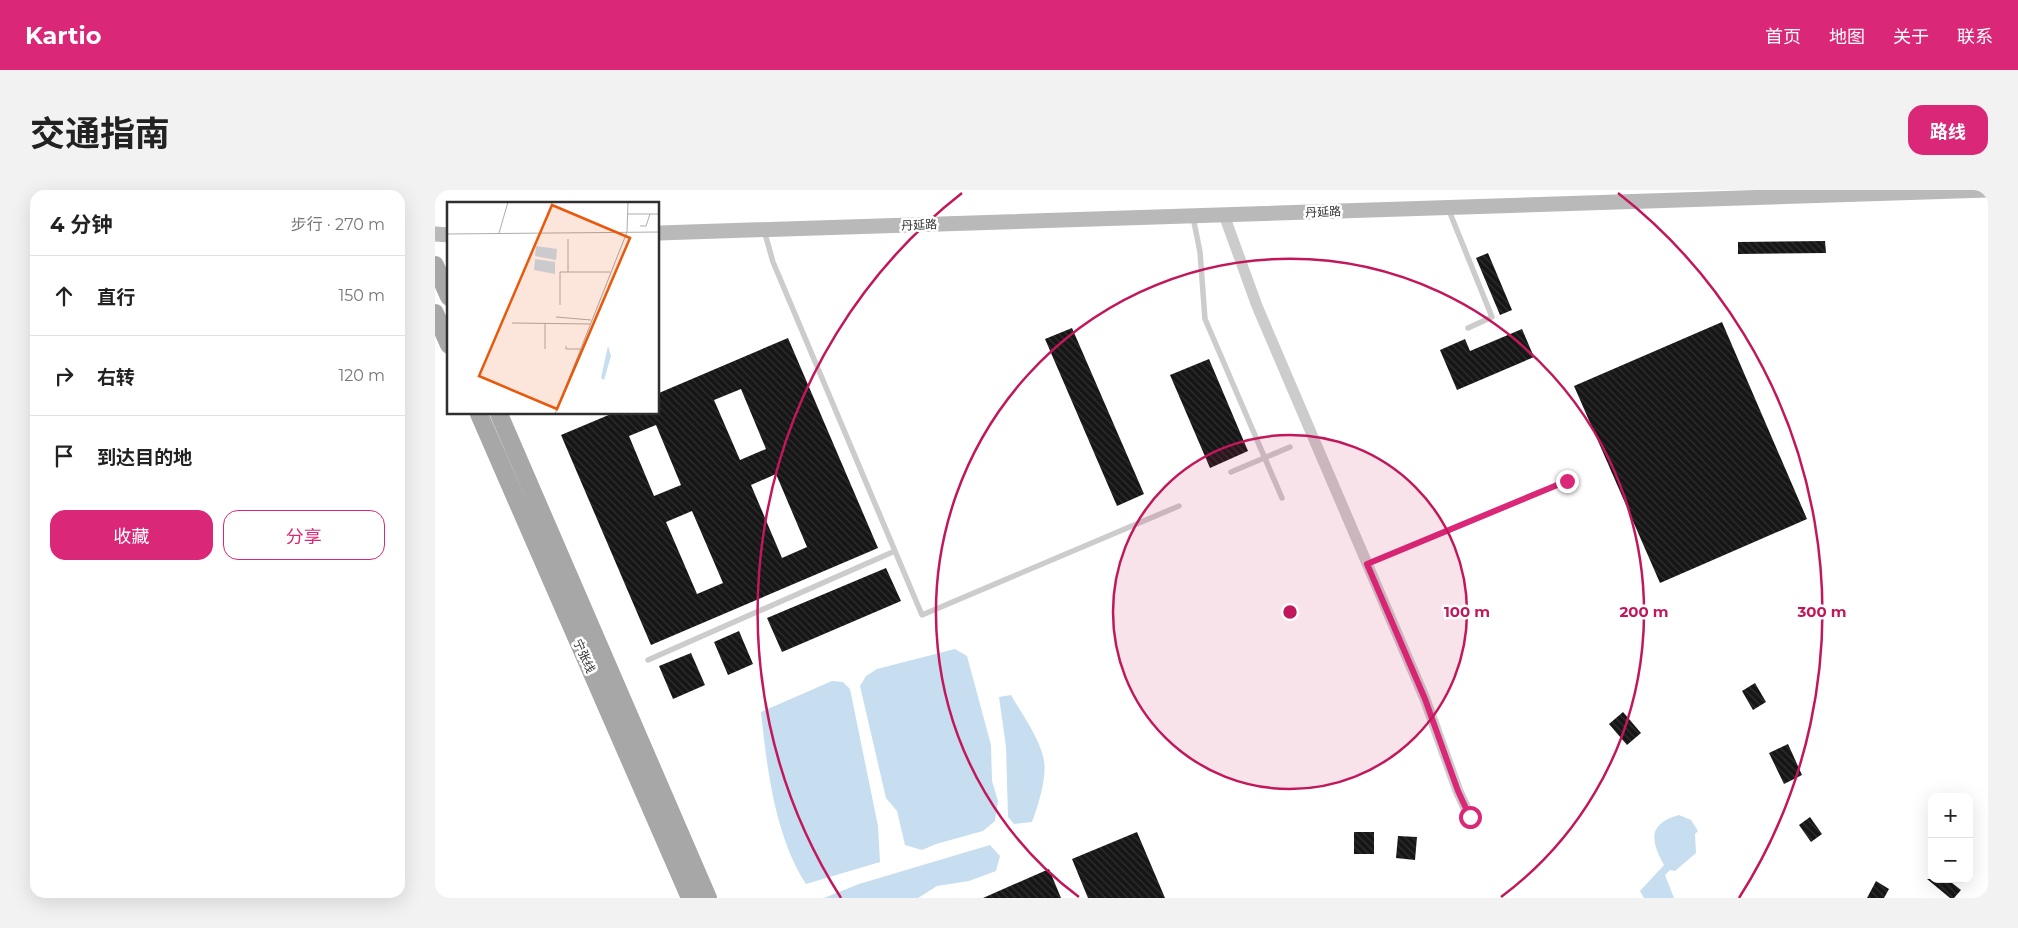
<!DOCTYPE html>
<html lang="zh">
<meta charset="utf-8">
<style>
:root{--surface:#fff;--page:#f2f2f2;--text:#222;--muted:#767676;--line:#e0e0e0;--accent:#db2777}
body{margin:0;font-family:Montserrat,"Noto Sans SC",sans-serif;background:var(--page);color:var(--text)}
.controls{position:absolute;right:15px;bottom:15px;display:grid;overflow:hidden;border-radius:10px;box-shadow:0 5px 20px #0002}
.controls button{width:45px;height:45px;display:grid;place-items:center;padding:0;border:0;border-bottom:1px solid var(--line);background:var(--surface);color:var(--text);font:25px sans-serif}
.stop{position:absolute;width:15px;height:15px;margin:-11px;border:4px solid #db2777;border-radius:50%;background:#fff}
.stop.end{background:#db2777;border-color:#fff;box-shadow:0 1px 5px #0008}
.list{margin:0;padding:0;list-style:none}
h2{display:flex;justify-content:space-between;align-items:center;height:65px;margin:0;padding:0 20px;font-size:21px}
h2 small{font-size:16px;font-weight:400;color:var(--muted)}
.list li{display:grid;grid-template-columns:32px 1fr auto;gap:15px;align-items:center;box-sizing:border-box;height:80px;padding:0 20px;border-top:1px solid var(--line)}
.list b{display:block;font-size:19px;white-space:nowrap}
.list em{font-size:16px;font-style:normal;color:var(--muted)}
.actions{display:flex;gap:10px;padding:15px 20px}
.actions a{flex:1;padding:11px 0;border:1px solid var(--accent);border-radius:15px;text-align:center;font-size:18px;color:var(--accent)}
.actions .main{background:var(--accent);color:#fff}
.icon{flex:none;width:28px;height:28px;fill:none;stroke:currentColor;stroke-width:2;stroke-linecap:round;stroke-linejoin:round}
.map{position:relative;flex:none;width:1553px;height:708px;overflow:hidden;border-radius:15px}
header{display:flex;align-items:center;gap:30px;box-sizing:border-box;height:70px;padding:0 25px;background:var(--accent);color:#fff}
header strong{font-size:24px}
nav{display:flex;gap:28px;margin-inline-start:auto;font-size:18px}
.intro{display:flex;align-items:center;justify-content:space-between;box-sizing:border-box;height:120px;padding:0 30px}
h1{margin:0;font-size:35px}
.button{padding:12px 22px;border-radius:15px;background:var(--accent);color:#fff;font-size:18px;font-weight:700}
main{display:flex;gap:30px;padding:0 30px}
aside{flex:1;background:var(--surface);border-radius:15px;box-shadow:0 5px 20px #0002}
.map>svg:first-child{display:block}
.water{fill:#c6deef}
.building{fill:url(#building-back-hatch);fill-rule:evenodd}
.lines{fill:none;stroke-linecap:round;stroke-linejoin:round}
.service{stroke:#ccc;stroke-width:5.5}
.minor{stroke:#ccc;stroke-width:11}
.secondary{stroke:#b9b9b9;stroke-width:15}
.primary{stroke:#a7a7a7;stroke-width:18}
.route{stroke:#db2777;stroke-width:6}
.ring{fill:none;stroke:#c2185b;stroke-width:2.5}
.labels{text-anchor:middle;stroke-width:5;stroke-linejoin:round;paint-order:stroke}
.street-label{font-size:12px;fill:#2f2f2f;stroke:#fff}
.inset-road{fill:none;stroke:#acacac;stroke-width:1}
.view{fill:#e8590c;fill-opacity:0.15;stroke:#e8590c;stroke-width:2.5}
.inset-edge{fill:none;stroke:#2f2f2f;stroke-width:2.5}
.centre{fill:#c2185b;stroke:#fff;stroke-width:2.5}
.ring-label{font-size:15px;text-anchor:middle;font-weight:bold;fill:#c2185b;stroke:#fff;stroke-width:5;stroke-linejoin:round;paint-order:stroke}
</style>
<header>
<strong>Kartio</strong>
<nav><a>首页</a><a>地图</a><a>关于</a><a>联系</a></nav>
</header>
<div class="intro"><h1>交通指南</h1><a class="button">路线</a></div>
<main>
<aside>
<h2>4 分钟<small>步行 · 270 m</small></h2>
<ul class="list">
<li><svg class="icon" aria-label="ahead" viewBox="0 0 24 24"><path d="M12 20V5M6 11l6-6 6 6"/></svg><div><b>直行</b></div><em>150 m</em></li>
<li><svg class="icon" aria-label="right" viewBox="0 0 24 24"><path d="M7 20v-9h11M14 6l5 5-5 5"/></svg><div><b>右转</b></div><em>120 m</em></li>
<li><svg class="icon" aria-label="arrive" viewBox="0 0 24 24"><path d="M6 21V4h12l-3 4 3 4H6"/></svg><div><b>到达目的地</b></div></li>
</ul>
<div class="actions"><a class="main">收藏</a><a>分享</a></div>
</aside>
<div class="map">
<svg width="1553" height="708" viewBox="0 0 1553 708">
<defs>
<pattern id="building-back-hatch" width="6" height="6" patternUnits="userSpaceOnUse" patternTransform="scale(1.25)"><rect width="6" height="6" fill="#161616"/><path d="M-1 5l2 2M0 0l6 6M5-1l2 2" fill="none" stroke="#303030"/></pattern>
</defs>
<rect width="100%" height="100%" fill="#fff"/>
<path class="water" d="M520,459L532,466L556,555L557,591L563,611L560,631L548,641L501,654L487,660L470,655L462,621L451,608L425,496L431,486L442,479Z
M397,491L408,492L415,499L443,636L445,672L371,694C340,646 332,579 326,522Z
M576,505C587,524 606,551 609,571C612,588 603,616 597,632L579,634L573,627L571,557L564,507Z
M1244,625L1256,630L1263,641L1260,644L1261,663L1240,681L1235,680L1230,685L1239,708H1209L1205,701L1229,675C1216,651 1212,634 1244,625Z
M555,655L565,666L561,681L534,691L502,696L483,708H389L424,694Z"/>
<path class="building" d="M1390,51L1391,63L1303,64V52Z
M1053,63L1077,120L1065,125L1041,68Z
M1287,132L1372,329L1225,393L1139,196Z
M637,138L709,304L682,316L610,149Z
M1087,139L1099,167L1022,200L1005,160L1030,149L1035,161Z
M353,148L443,358L216,455L126,245L176,224H224V203ZM306,199L331,259L305,270L279,210ZM221,235L246,295L219,306L194,246ZM341,284L372,357L347,368L316,295ZM257,321L288,393L262,404L231,332Z
M774,169L813,261L775,278L735,185Z
M451,378L466,411L347,462L332,428Z
M304,441L318,474L293,485L279,452Z
M256,463L270,495L238,509L224,476Z
M1320,493L1331,512L1318,520L1307,501Z
M1188,522L1206,543L1192,555L1174,534Z
M1353,554L1367,585L1349,594L1334,563Z
M1375,627L1387,644L1376,652L1364,635Z
M702,642L730,708H653L637,669Z
M919,642H939V664H919Z
M963,646L982,647L980,670L961,668Z
M614,679L626,708H548Z
M1492,689H1512L1526,700L1519,708H1515Z
M1441,691L1454,699L1449,708H1432Z"/>
<g class="lines">
<path class="service" d="M1013,18L1057,127L1033,138
M758,27L765,62L770,129L847,308
M329,40L338,72L487,425L744,316
M796,282L855,257
M932,374L1132,291
M213,470L460,361"/>
<path class="minor" d="M789,25L822,116L990,509L1023,601L1035,627"/>
<path class="secondary" d="M224,43L1553,0
M0,44L14,45"/>
<path class="primary" d="M0,75L14,107
M0,123L14,155
M44,224L255,708
M64,224L273,708"/>
</g>
<g class="lines">
<path class="route" d="M1035,627L1023,601L990,509L932,374L1132,291"/>
</g>
<circle cx="855" cy="422" r="177" fill="#c2185b" fill-opacity=".12"/>
<g class="ring">
<circle cx="855" cy="422" r="177"/>
<path d="M644 707A354 354 0 1 1 1066 707"/>
<path d="M406 708A532 532 0 0 1 527 3M1183 3A532 532 0 0 1 1304 708"/>
</g>
<g class="labels">
<g class="street-label">
<text transform="translate(888 22) rotate(-2)" y="4">丹延路</text>
<text transform="translate(484 35) rotate(-2)" y="4">丹延路</text>
<text transform="translate(149 466) rotate(66)" y="4">宁张线</text>
</g>
</g>
<g transform="translate(12 12)">
<rect width="212" height="212" fill="#fff"/>
<path d="M89,44L110,47L109,58L88,54ZM88,57L108,60V72L87,68ZM161,144L164,154L157,178L154,176Z" fill="#c6deef"/>
<path class="inset-road" d="M181,12H213M193,24H199L203,12M52,31L61,0M0,32L213,30M121,37V70M113,103V70H163M109,115L144,118M65,121L143,122M119,144V147H133M98,147V121M108,212L180,30L181,0"/>
<path class="view" d="M105,3L183,36L110,207L32,174Z"/>
<rect width="212" height="212" class="inset-edge"/>
</g>
<circle cx="855" cy="422" r="8" class="centre"/>
<g class="ring-label">
<text x="1032" y="427">100 m</text>
<text x="1209" y="427">200 m</text>
<text x="1387" y="427">300 m</text>
</g>
</svg>
<div class="controls">
<button>+</button>
<button>−</button>
</div>
<div class="stop" style="left:1035px;top:627px"></div>
<div class="stop end" style="left:1132px;top:291px"></div>
</div>
</main>
